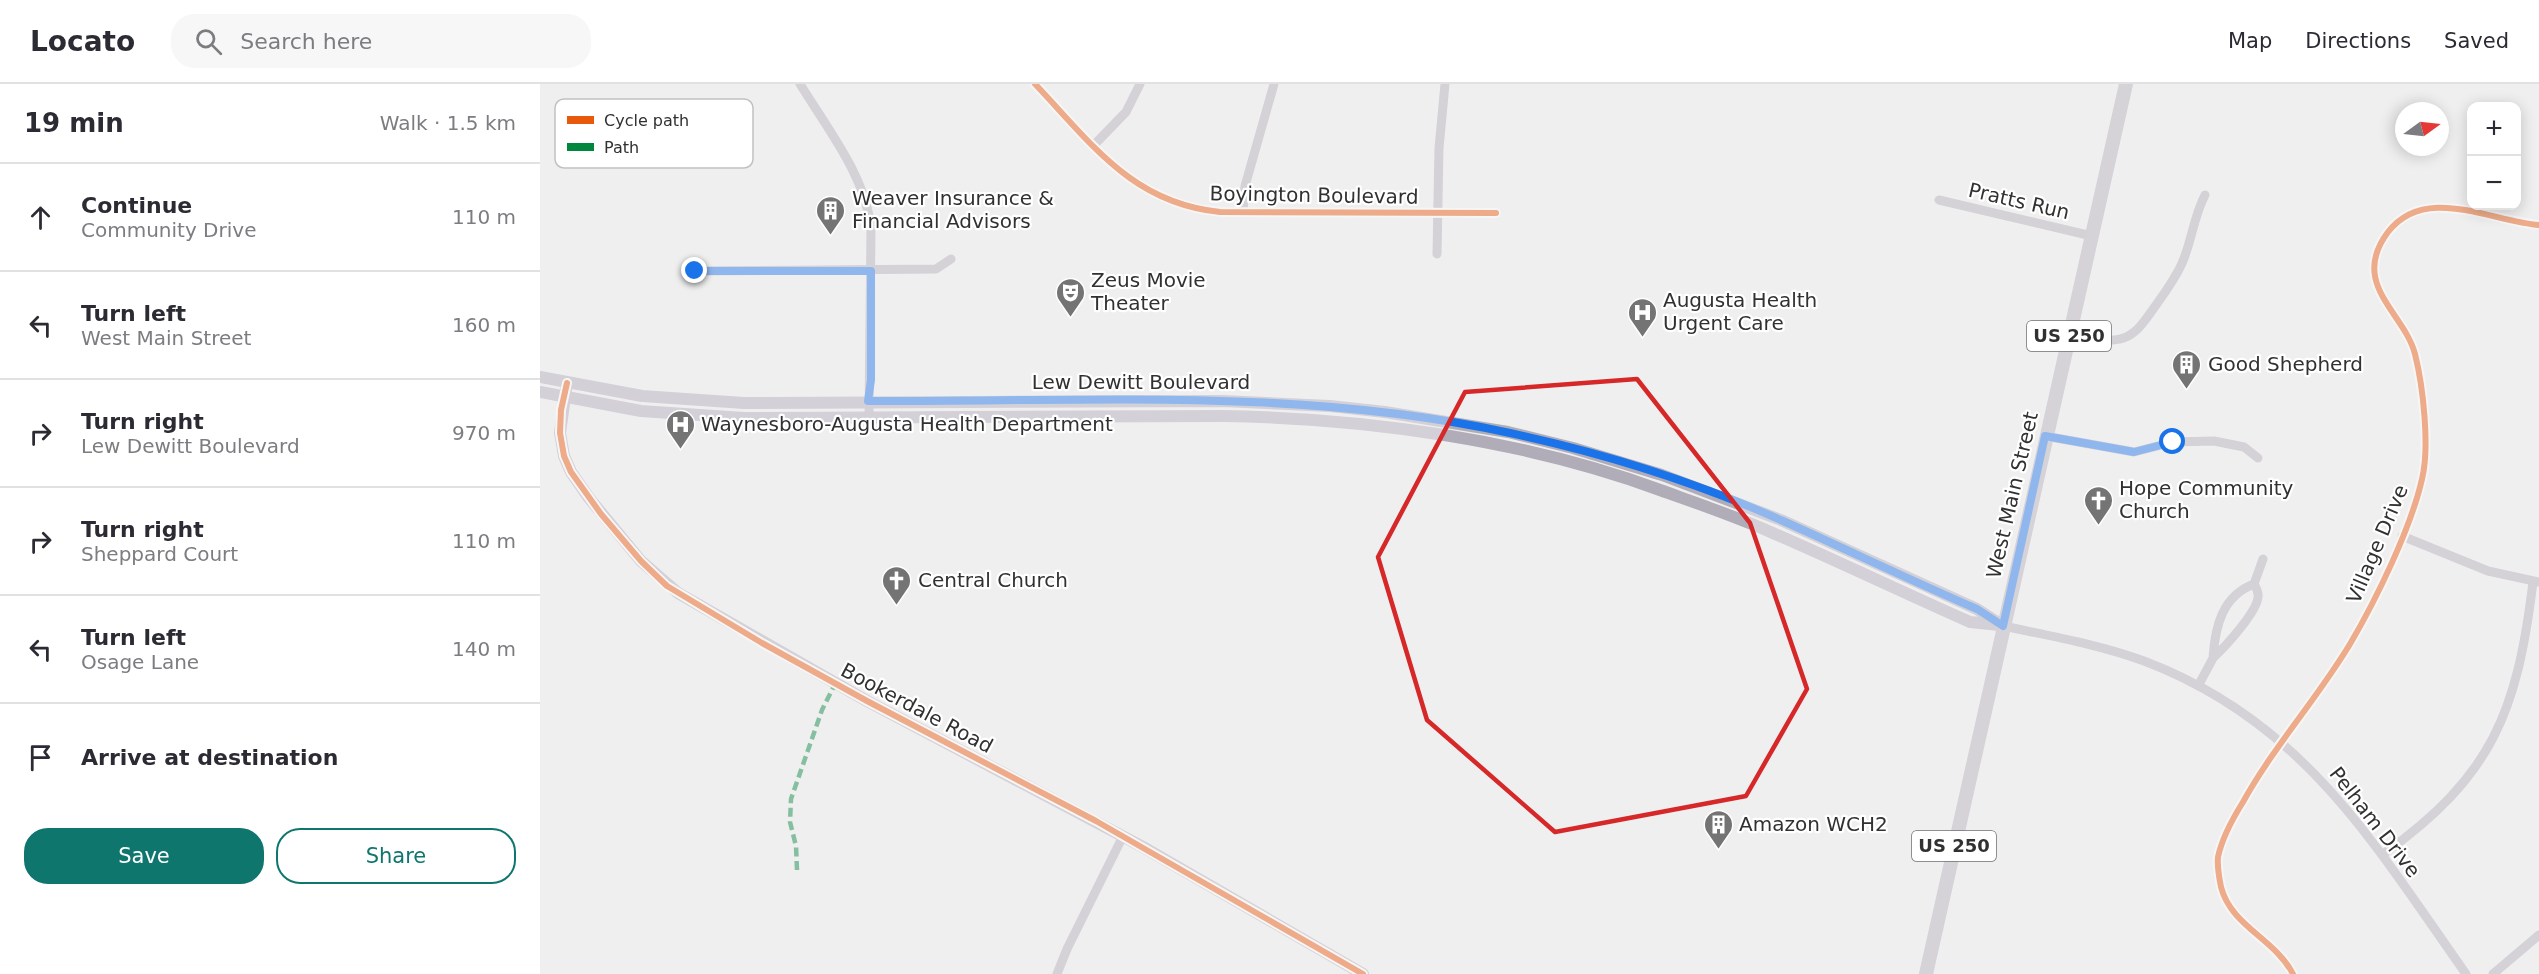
<!DOCTYPE html>
<meta charset="utf-8">
<style>
:root{--surface:#fff;--page:#f7f7f7;--text:#2b2b33;--muted:#7c7c81;--line:#e1e1e2;--accent:#0f766e}
body{margin:0;font-family:"DejaVu Sans",sans-serif;background:var(--page);color:var(--text)}
.controls{position:absolute;right:18px;top:18px;display:grid;overflow:hidden;border-radius:12px;box-shadow:0 3px 15px #0003}
.controls button{width:54px;height:54px;display:grid;place-items:center;padding:0;border:0;border-bottom:2px solid var(--line);background:var(--surface);color:var(--text);font:30px sans-serif}
.compass{position:absolute;left:1855px;top:18px;width:54px;height:54px;border-radius:50%;background:var(--surface);box-shadow:0 3px 15px #0003;rotate:75deg}
.stop{position:absolute;width:18px;height:18px;margin:-14px;border:4px solid #1a73e8;border-radius:50%;background:#fff}
.stop.end{background:#1a73e8;border-color:#fff;box-shadow:0 2px 6px #0008}
.list{margin:0;padding:0;list-style:none}
h2{display:flex;justify-content:space-between;align-items:center;height:78px;margin:0;padding:0 24px;font-size:26px}
h2 small{font-size:20px;font-weight:400;color:var(--muted)}
.list li{display:grid;grid-template-columns:39px 1fr auto;gap:18px;align-items:center;box-sizing:border-box;height:108px;padding:0 24px;border-top:2px solid var(--line)}
.list b{display:block;font-size:22px;white-space:nowrap}
.list p{margin:0;font-size:20px;white-space:nowrap;color:var(--muted)}
.list em{font-size:20px;font-style:normal;color:var(--muted)}
.actions{display:flex;gap:12px;padding:18px 24px}
.actions a{flex:1;padding:14px 0;border:2px solid var(--accent);border-radius:24px;text-align:center;font-size:21px;color:var(--accent)}
.actions .main{background:var(--accent);color:#fff}
.icon{flex:none;width:33px;height:33px;fill:none;stroke:currentColor;stroke-width:2;stroke-linecap:round;stroke-linejoin:round}
.map{position:relative;flex:none;width:1999px;height:890px;overflow:hidden}
header{display:flex;align-items:center;gap:36px;box-sizing:border-box;height:84px;padding:0 30px;background:var(--surface);border-bottom:2px solid var(--line)}
header strong{font-size:28px}
nav{display:flex;gap:33px;margin-inline-start:auto;font-size:21px}
.search{width:420px;height:54px;background:var(--page);display:flex;align-items:center;gap:15px;box-sizing:border-box;padding:0 21px;border-radius:24px;color:var(--muted);font-size:22px}
main{display:flex}
aside{flex:1;background:var(--surface)}
.map>svg:first-child{display:block}
.lines{fill:none;stroke-linecap:round;stroke-linejoin:round}
.street{stroke:#b1aeb9;stroke-width:9}
.secondary{stroke:#b0adb8;stroke-width:12}
.primary{stroke:#b4afba;stroke-width:14}
.quiet{stroke:#00873e;stroke-width:4.5;stroke-dasharray:9 4.5;stroke-linecap:butt}
.cycleway-casing{stroke:#fff;stroke-width:10}
.cycleway{stroke:#e8590c;stroke-width:6}
.route{stroke:#1a73e8;stroke-width:8}
.marked{fill:none;stroke:#d62828;stroke-width:4.5;stroke-linejoin:round}
.labels{text-anchor:middle;stroke-width:4.5;stroke-linejoin:round;paint-order:stroke}
.shield{fill:#fff;stroke:#706f70;stroke-width:1.5}
.shield-label{font-size:18px;font-weight:bold;fill:#323132}
.street-label{font-size:20px;fill:#323132;stroke:#fff}
.poi-label{font-size:20px;fill:#323132;stroke:#fff;text-anchor:start}
.key{fill:#fff;stroke:#c2c1c2;stroke-width:1.5}
.key-label{font-size:16px;fill:#323132}
</style>
<header>
<strong>Locato</strong>
<div class="search"><svg class="icon" aria-label="search" viewBox="0 0 24 24"><circle cx="10" cy="10" r="6"/><path d="M15 15l6 6"/></svg>Search here</div>
<nav><a>Map</a><a>Directions</a><a>Saved</a></nav>
</header>
<main>
<aside>
<h2>19 min<small>Walk · 1.5 km</small></h2>
<ul class="list">
<li><svg class="icon" aria-label="ahead" viewBox="0 0 24 24"><path d="M12 20V5M6 11l6-6 6 6"/></svg><div><b>Continue</b><p>Community Drive</p></div><em>110 m</em></li>
<li><svg class="icon" aria-label="left" viewBox="0 0 24 24"><path d="M17 20v-9H6M10 6l-5 5 5 5"/></svg><div><b>Turn left</b><p>West Main Street</p></div><em>160 m</em></li>
<li><svg class="icon" aria-label="right" viewBox="0 0 24 24"><path d="M7 20v-9h11M14 6l5 5-5 5"/></svg><div><b>Turn right</b><p>Lew Dewitt Boulevard</p></div><em>970 m</em></li>
<li><svg class="icon" aria-label="right" viewBox="0 0 24 24"><path d="M7 20v-9h11M14 6l5 5-5 5"/></svg><div><b>Turn right</b><p>Sheppard Court</p></div><em>110 m</em></li>
<li><svg class="icon" aria-label="left" viewBox="0 0 24 24"><path d="M17 20v-9H6M10 6l-5 5 5 5"/></svg><div><b>Turn left</b><p>Osage Lane</p></div><em>140 m</em></li>
<li><svg class="icon" aria-label="arrive" viewBox="0 0 24 24"><path d="M6 21V4h12l-3 4 3 4H6"/></svg><div><b>Arrive at destination</b></div></li>
</ul>
<div class="actions"><a class="main">Save</a><a>Share</a></div>
</aside>
<div class="map">
<svg width="1999" height="890" viewBox="0 0 1999 890">
<rect width="100%" height="100%" fill="#f0eff0"/>
<g class="lines">
<path class="street" d="M260,0C287,44 325,91 331,144L329,334
M495,0C552,60 592,119 680,128L956,129
M553,62L586,28L600,0
M1399,116L1552,152
M703,128L705,102L734,0
M897,170L899,64L905,0
M155,187L396,185L411,175
M1530,248C1546,252 1564,259 1580,255C1595,252 1603,239 1611,228C1623,211 1635,196 1643,177C1652,155 1654,132 1665,111
M1505,352L1594,368L1633,358L1674,357L1704,363L1718,374
M1862,452L1948,487L1999,498
M1714,500C1716,504 1719,508 1718,513C1717,528 1685,563 1673,574C1675,543 1682,512 1714,500L1723,475
M1463,542C1510,552 1558,560 1604,577C1763,637 1833,758 1926,890
M1658,602L1673,574
M1842,771C1953,692 1977,628 1993,498
M517,890L527,865L583,752
M1753,890C1735,855 1691,842 1681,803C1679,793 1677,782 1678,773C1682,754 1693,734 1703,718C1734,662 1777,615 1810,560C1836,516 1871,444 1882,395C1890,363 1883,302 1875,270C1864,228 1809,200 1848,148C1885,100 1950,137 1999,141
M1953,890L1999,851"/>
<path class="secondary" d="M0,293L102,312L204,319L683,317L790,322L845,328L968,348L1033,364L1122,391L1241,436L1437,525L1463,542
M26,306L20,349L24,372L31,388L49,414L101,477L138,509L327,617L603,763L823,890
M0,308L101,327L204,334L682,332C826,334 985,356 1120,406C1159,420 1198,433 1235,450C1300,478 1364,509 1430,538L1459,541"/>
<path class="primary" d="M1386,890L1586,0"/>
<path class="quiet" d="M257,786L256,762L250,738L251,715L282,626L295,600"/>
<defs>
<path id="cycleway" d="M495,0C552,60 592,119 680,128L956,129
M27,299L21,326L20,349L24,372L31,388L61,430L101,477L127,502L222,559L327,617L556,737L823,890
M1753,890C1735,855 1691,842 1681,803C1679,793 1677,782 1678,773C1682,754 1693,734 1703,718C1734,662 1777,615 1810,560C1836,516 1871,444 1882,395C1890,363 1883,302 1875,270C1864,228 1809,200 1848,148C1885,100 1950,137 1999,141"/>
</defs>
<use href="#cycleway" class="cycleway-casing"/>
<use href="#cycleway" class="cycleway"/>
</g>
<g class="lines">
<path class="route" d="M155,187H331V296L328,317C542,318 760,303 970,349C1063,369 1156,398 1243,437C1308,466 1372,497 1437,525L1463,542L1505,352L1594,368L1633,358"/>
</g>
<path d="M0 0H1999V890H0ZM1097,295L1210,439L1267,605L1206,712L1015,748L887,636L838,473L925,308Z" fill="#f0eff0" fill-opacity=".55" fill-rule="evenodd"/>
<path class="marked" d="M1097,295L1210,439L1267,605L1206,712L1015,748L887,636L838,473L925,308Z"/>
<defs>
<symbol id="building-pin" viewBox="-11 -11 22 30"><path d="M0 17L-7.5 6A9.5 9.5 0 1 1 7.5 6Z" fill="#747474" stroke="#fff"/><path d="M-4-6H4V6H1V3H-1V6H-4ZM-2.5-4.3h1.7v1.8h-1.7ZM.8-4.3h1.7v1.8H.8ZM-2.5-1h1.7V.8h-1.7ZM.8-1h1.7V.8H.8Z" fill="#fff"/></symbol>
<symbol id="theatre-pin" viewBox="-11 -11 22 30"><path d="M0 17L-7.5 6A9.5 9.5 0 1 1 7.5 6Z" fill="#747474" stroke="#fff"/><path d="M-5-5.5Q0-4 5-5.5V0Q5 5 0 6Q-5 5-5 0ZM-3.3-2.5H-1v1.5H-3.3ZM1-2.5H3.3v1.5H1ZM-2.8 1Q0 5.5 2.8 1Z" fill="#fff"/></symbol>
<symbol id="hospital-pin" viewBox="-11 -11 22 30"><path d="M0 17L-7.5 6A9.5 9.5 0 1 1 7.5 6Z" fill="#747474" stroke="#fff"/><path d="M-5-5h3v3.5h4V-5h3V5h-3V1.5h-4V5h-3Z" fill="#fff"/></symbol>
<symbol id="church-pin" viewBox="-11 -11 22 30"><path d="M0 17L-7.5 6A9.5 9.5 0 1 1 7.5 6Z" fill="#747474" stroke="#fff"/><path d="M-1.2-6h2.4v3.5h3.3v2.4h-3.3V6h-2.4V-.1h-3.3v-2.4h3.3Z" fill="#fff"/></symbol>
</defs>
<g fill-rule="evenodd">
<use href="#building-pin" x="274" y="110" width="33" height="45"/>
<use href="#theatre-pin" x="514" y="192" width="33" height="45"/>
<use href="#hospital-pin" x="1086" y="212" width="33" height="45"/>
<use href="#building-pin" x="1630" y="264" width="33" height="45"/>
<use href="#hospital-pin" x="124" y="324" width="33" height="45"/>
<use href="#church-pin" x="1542" y="400" width="33" height="45"/>
<use href="#church-pin" x="340" y="480" width="33" height="45"/>
<use href="#building-pin" x="1162" y="724" width="33" height="45"/>
</g>
<g class="labels">
<g class="shield">
<rect x="1487" y="237" width="84" height="30" rx="4.5"/>
<rect x="1372" y="747" width="84" height="30" rx="4.5"/>
</g>
<g class="shield-label">
<text x="1529" y="258">US 250</text>
<text x="1414" y="768">US 250</text>
</g>
<g class="street-label">
<text transform="translate(774 111) rotate(1)" y="7">Boyington Boulevard</text>
<text transform="translate(1479 117) rotate(13)" y="7">Pratts Run</text>
<text x="601" y="305">Lew Dewitt Boulevard</text>
<text transform="translate(1472 411) rotate(-77)" y="7">West Main Street</text>
<text transform="translate(1837 460) rotate(-67)" y="7">Village Drive</text>
<text transform="translate(377 624) rotate(28)" y="7">Bookerdale Road</text>
<text transform="translate(1835 738) rotate(52)" y="7">Pelham Drive</text>
</g>
<g class="poi-label">
<text x="312" y="121">Weaver Insurance &amp;<tspan x="312" dy="23">Financial Advisors</tspan></text>
<text x="551" y="203">Zeus Movie<tspan x="551" dy="23">Theater</tspan></text>
<text x="1123" y="223">Augusta Health<tspan x="1123" dy="23">Urgent Care</tspan></text>
<text x="1668" y="287">Good Shepherd</text>
<text x="161" y="347">Waynesboro-Augusta Health Department</text>
<text x="1579" y="411">Hope Community<tspan x="1579" dy="23">Church</tspan></text>
<text x="378" y="503">Central Church</text>
<text x="1199" y="747">Amazon WCH2</text>
</g>
</g>
<rect x="15" y="15" width="198" height="69" rx="9" class="key"/>
<rect x="27" y="32" width="27" height="8" fill="#e8590c"/>
<rect x="27" y="59" width="27" height="8" fill="#00873e"/>
<g class="key-label">
<text x="64" y="42">Cycle path</text>
<text x="64" y="69">Path</text>
</g>
</svg>
<div class="controls">
<button>+</button>
<button>−</button>
</div>
<svg class="compass" viewBox="-18 -18 36 36"><path d="M0-13l5 13h-10z" fill="#e53935"/><path d="M0 13l5-13h-10z" fill="#7c7c81"/></svg>
<div class="stop" style="left:1633px;top:358px"></div>
<div class="stop end" style="left:155px;top:187px"></div>
</div>
</main>
